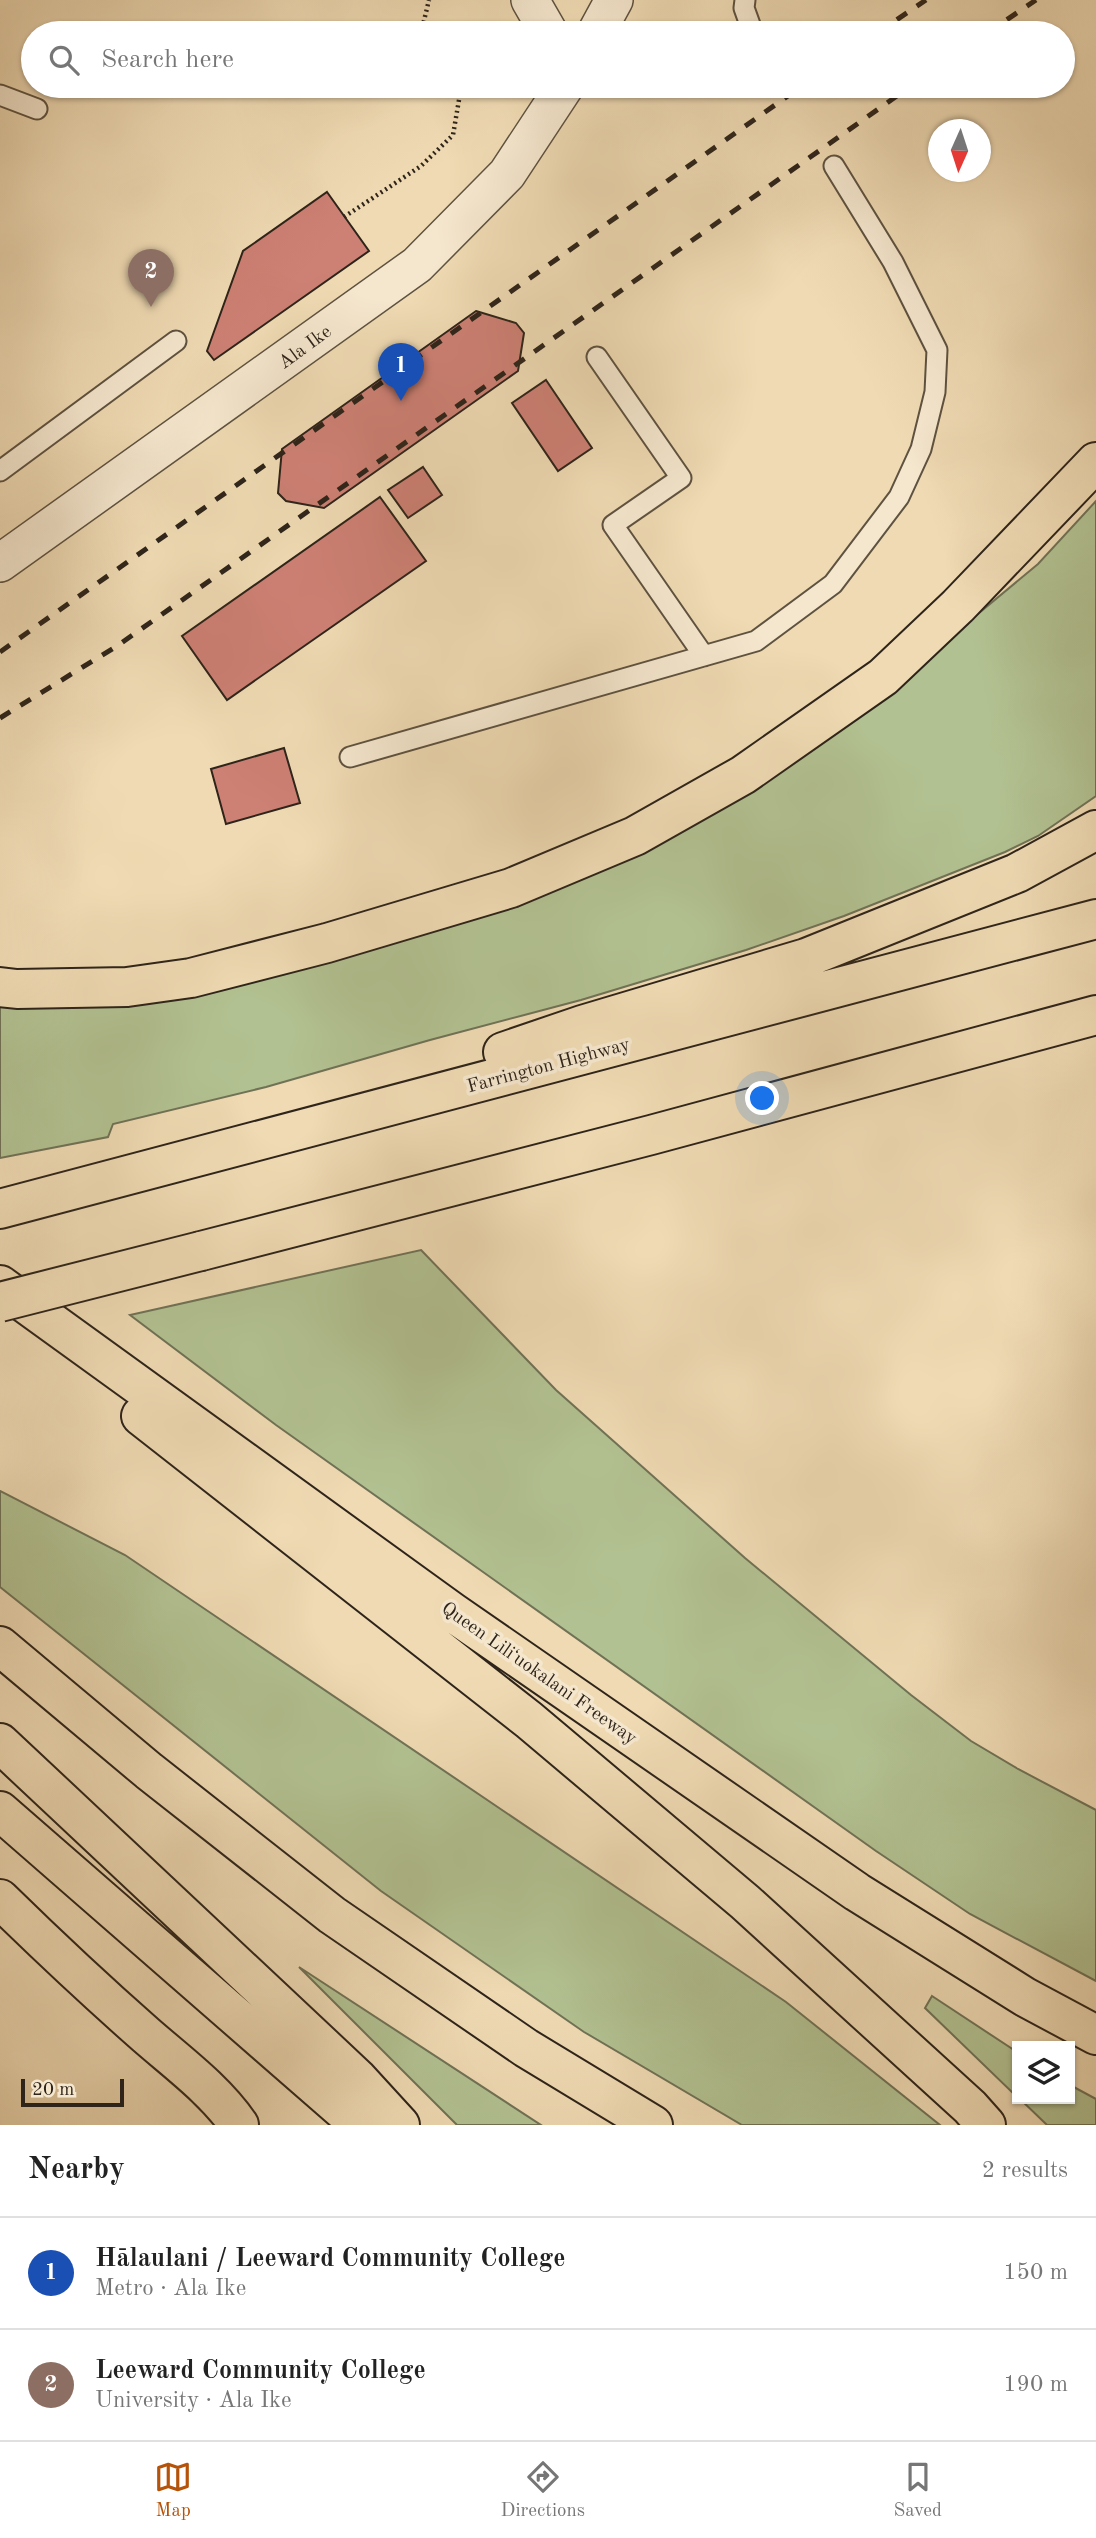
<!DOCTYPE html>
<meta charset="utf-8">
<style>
:root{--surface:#fff;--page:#f6f6f6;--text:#222;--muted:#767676;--line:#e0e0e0;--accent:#b45309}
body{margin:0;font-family:"Old Standard TT",serif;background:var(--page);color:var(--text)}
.controls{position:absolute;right:21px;bottom:21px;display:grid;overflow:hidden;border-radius:0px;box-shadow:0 2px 5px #0004}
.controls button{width:63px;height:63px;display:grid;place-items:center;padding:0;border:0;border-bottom:2px solid var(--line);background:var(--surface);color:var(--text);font:35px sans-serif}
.compass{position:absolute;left:928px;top:119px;width:63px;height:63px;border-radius:50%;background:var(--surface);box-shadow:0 2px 5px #0004;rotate:183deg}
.scale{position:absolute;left:21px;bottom:18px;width:103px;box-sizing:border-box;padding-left:7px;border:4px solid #2e241a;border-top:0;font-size:19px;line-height:24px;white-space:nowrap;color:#2e241a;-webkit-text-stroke:5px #f5e7ce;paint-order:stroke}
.you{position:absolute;left:763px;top:1099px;width:24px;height:24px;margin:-18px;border:5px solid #fff;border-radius:50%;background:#1a73e8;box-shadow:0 0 0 10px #1a73e833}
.badge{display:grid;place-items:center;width:46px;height:46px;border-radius:50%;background:var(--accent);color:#fff;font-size:23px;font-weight:700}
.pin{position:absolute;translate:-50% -58px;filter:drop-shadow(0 2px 4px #0008)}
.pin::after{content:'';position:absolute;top:37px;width:24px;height:21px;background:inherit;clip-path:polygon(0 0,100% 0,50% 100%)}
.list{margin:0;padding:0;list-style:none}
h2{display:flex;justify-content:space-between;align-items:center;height:91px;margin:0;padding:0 28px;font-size:30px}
h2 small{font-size:23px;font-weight:400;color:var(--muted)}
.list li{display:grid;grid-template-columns:46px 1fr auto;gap:21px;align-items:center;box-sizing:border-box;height:112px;padding:0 28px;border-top:2px solid var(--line)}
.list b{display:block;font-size:26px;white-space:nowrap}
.list p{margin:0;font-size:23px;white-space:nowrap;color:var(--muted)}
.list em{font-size:23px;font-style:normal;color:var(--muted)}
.icon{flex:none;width:38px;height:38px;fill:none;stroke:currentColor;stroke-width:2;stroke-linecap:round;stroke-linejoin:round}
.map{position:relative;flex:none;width:1096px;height:2125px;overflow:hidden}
.search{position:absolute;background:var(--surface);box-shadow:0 2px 5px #0004;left:21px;right:21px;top:21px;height:77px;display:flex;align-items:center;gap:18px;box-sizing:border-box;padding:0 24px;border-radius:38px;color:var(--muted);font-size:26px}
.sheet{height:315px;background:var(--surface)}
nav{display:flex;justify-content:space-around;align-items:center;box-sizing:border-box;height:98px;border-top:2px solid var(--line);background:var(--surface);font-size:19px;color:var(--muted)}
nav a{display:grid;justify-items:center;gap:4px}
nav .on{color:var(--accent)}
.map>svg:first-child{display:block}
.green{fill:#b2c191;stroke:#707256;stroke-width:2}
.building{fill:#cd8074;stroke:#2e241a;stroke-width:2}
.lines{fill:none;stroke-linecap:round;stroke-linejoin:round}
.service-casing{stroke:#5e5240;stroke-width:23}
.minor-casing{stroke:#5e5240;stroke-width:40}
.primary-casing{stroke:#2e241a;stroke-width:42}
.motorway-casing{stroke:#2e241a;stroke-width:42}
.path{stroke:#2e241a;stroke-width:4.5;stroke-dasharray:2 3.5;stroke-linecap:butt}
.service{stroke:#f5e7ce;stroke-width:19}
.minor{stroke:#f5e7ce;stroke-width:37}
.primary{stroke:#efdab3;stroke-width:38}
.motorway{stroke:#efdab3;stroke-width:38}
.rail{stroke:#2e241a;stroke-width:5;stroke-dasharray:12 12;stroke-linecap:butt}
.primary-bridge-casing{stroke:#2e241a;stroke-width:42;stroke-linecap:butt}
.primary-bridge{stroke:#efdab3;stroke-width:38}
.labels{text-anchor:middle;stroke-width:7;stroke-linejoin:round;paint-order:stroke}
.street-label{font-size:19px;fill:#2e241a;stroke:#f5e7ce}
</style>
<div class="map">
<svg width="1096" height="2125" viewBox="0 0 1096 2125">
<rect width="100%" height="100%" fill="#efdab3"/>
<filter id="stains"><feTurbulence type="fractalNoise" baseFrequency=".00286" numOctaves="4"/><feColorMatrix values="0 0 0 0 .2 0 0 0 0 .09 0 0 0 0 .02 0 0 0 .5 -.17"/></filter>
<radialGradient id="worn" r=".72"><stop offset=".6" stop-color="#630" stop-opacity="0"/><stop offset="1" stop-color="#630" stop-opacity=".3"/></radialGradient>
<path class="green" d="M1096,501V796L1038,836L1005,852L844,916L746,950L581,1000L430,1040L266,1087L113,1124L108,1137L0,1158V1002L235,985L317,965L490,914L640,851L848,722L1038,564Z
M421,1250L556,1390L745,1558L911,1695L971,1741L1018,1769L1096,1810V1981L970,1914L876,1851L276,1425L130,1315Z
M0,1491L125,1555L786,2002L940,2125H742L584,2032L381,1891L0,1587Z
M299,1967L541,2125H457Z
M932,1996L1017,2052V2097L925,2008Z
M1070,2085L1096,2099V2125H1047L1020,2099H1070Z"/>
<path class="building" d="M327,192L369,251L214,360L207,351L243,251Z
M476,311L516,323L524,333L518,371L324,508L286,501L278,493L282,449Z
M546,380L592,448L558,471L512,403Z
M423,467L442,495L408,518L388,490Z
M380,497L426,561L227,700L182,636Z
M284,748L300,803L226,824L211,769Z"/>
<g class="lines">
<defs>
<path id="service" d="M745,0L744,8L753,33
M0,95L37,109
M597,357L681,478L613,525L704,656
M0,471L176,341
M350,757L756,641L833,584L899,497L921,449L935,392L937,350L893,262L834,166"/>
<path id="minor" d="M530,0L549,33
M596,33L614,0
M0,563L417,265L507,174L565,86"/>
<path id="primary" d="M503,1052L582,1025L806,958L1017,873L1096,830
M0,1209L1096,919
M201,1251L651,1135L1096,1015"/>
<path id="motorway" d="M0,987L17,989L127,987L191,978L327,943L511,888L635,836L743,775L883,677L958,606L1096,462
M0,1285L452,1612L857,1892L1025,1997L1096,2035
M141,1416L529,1720L745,1902L970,2107L986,2125
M0,1646L149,1771L332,1915L526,2048L653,2125
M0,1743L357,2078L400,2125
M0,1811L360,2125
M0,1899C48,1946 96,1991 146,2035C178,2063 215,2090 239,2125"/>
</defs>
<use href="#service" class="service-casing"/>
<use href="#minor" class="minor-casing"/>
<use href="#primary" class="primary-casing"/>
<use href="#motorway" class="motorway-casing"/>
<path class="path" d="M421,33L429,0
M344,217L421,166L453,135L460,94L455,86"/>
<use href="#service" class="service"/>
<use href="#minor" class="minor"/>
<use href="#primary" class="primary"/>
<use href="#motorway" class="motorway"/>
<path class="rail" d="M877,33L926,0
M987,33L1036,0
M0,652L802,86
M0,718L117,646L911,86"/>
<defs>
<path id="primary-bridge" d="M0,1302L201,1251"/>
</defs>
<use href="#primary-bridge" class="primary-bridge-casing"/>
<use href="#primary-bridge" class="primary-bridge"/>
</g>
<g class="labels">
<g class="street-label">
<text transform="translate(304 346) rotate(-36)" y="7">Ala Ike</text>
<text transform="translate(548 1064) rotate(-15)" y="7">Farrington Highway</text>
<text transform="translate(540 1672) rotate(35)" y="7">Queen Liliʻuokalani Freeway</text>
</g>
</g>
<rect width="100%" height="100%" filter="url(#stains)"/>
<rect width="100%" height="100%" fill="url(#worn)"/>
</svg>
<div class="controls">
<button><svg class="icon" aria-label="layers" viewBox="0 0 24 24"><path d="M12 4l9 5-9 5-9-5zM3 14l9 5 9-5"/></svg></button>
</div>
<svg class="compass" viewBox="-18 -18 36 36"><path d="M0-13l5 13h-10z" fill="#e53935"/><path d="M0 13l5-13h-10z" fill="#767676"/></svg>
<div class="scale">20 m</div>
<div class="you"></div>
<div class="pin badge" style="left:401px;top:401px;background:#1a4fb4">1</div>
<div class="pin badge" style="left:151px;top:307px;background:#8d6e63">2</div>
<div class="search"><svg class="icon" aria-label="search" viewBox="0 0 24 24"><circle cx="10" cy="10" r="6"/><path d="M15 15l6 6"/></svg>Search here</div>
</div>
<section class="sheet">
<h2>Nearby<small>2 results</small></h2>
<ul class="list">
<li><span class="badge" style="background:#1a4fb4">1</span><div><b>Hālaulani / Leeward Community College</b><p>Metro · Ala Ike</p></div><em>150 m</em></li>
<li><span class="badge" style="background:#8d6e63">2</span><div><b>Leeward Community College</b><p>University · Ala Ike</p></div><em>190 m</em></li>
</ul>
</section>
<nav>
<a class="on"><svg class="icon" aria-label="map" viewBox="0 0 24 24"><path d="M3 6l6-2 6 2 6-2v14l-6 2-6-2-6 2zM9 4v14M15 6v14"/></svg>Map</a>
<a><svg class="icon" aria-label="directions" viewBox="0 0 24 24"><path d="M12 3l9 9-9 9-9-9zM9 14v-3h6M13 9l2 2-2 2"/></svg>Directions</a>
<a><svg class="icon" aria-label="saved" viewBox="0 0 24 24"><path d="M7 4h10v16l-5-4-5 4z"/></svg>Saved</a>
</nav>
